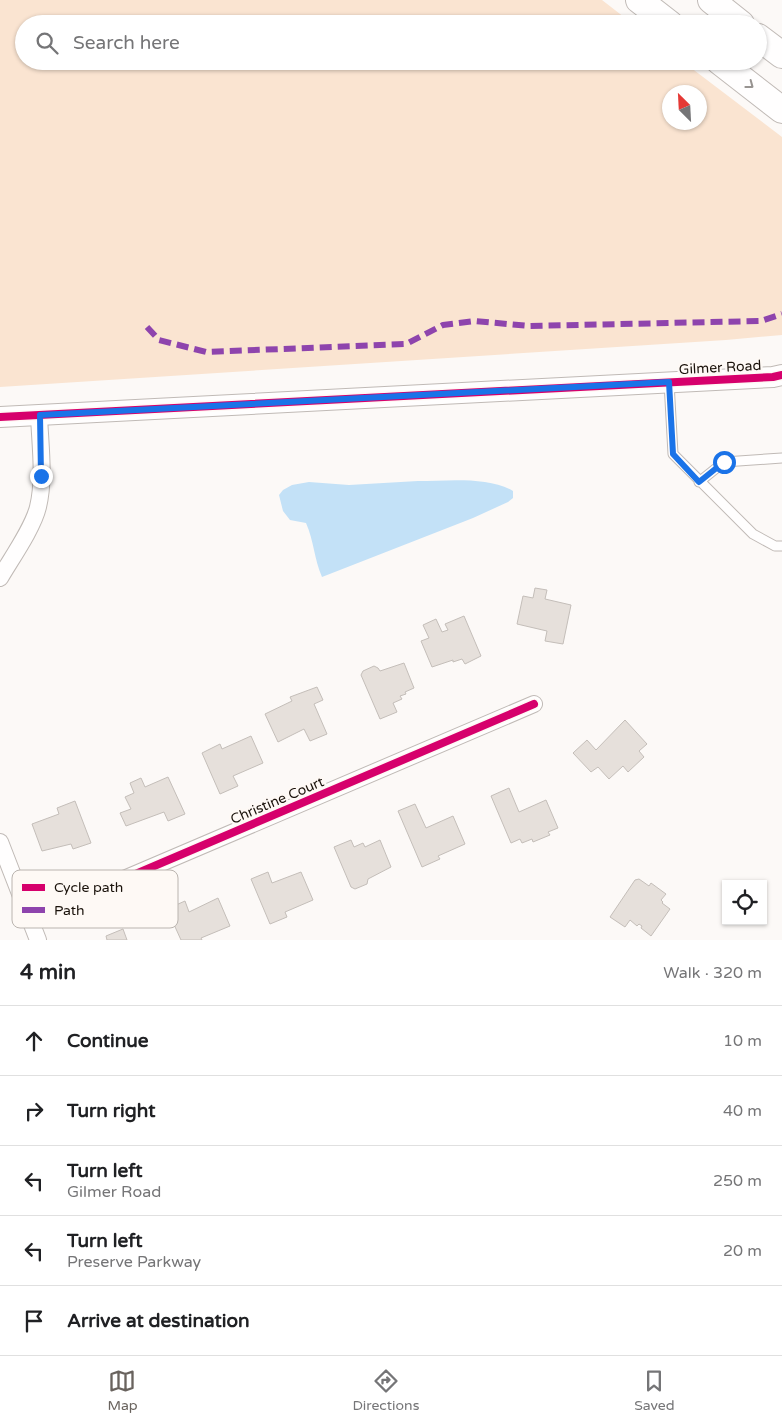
<!DOCTYPE html>
<meta charset="utf-8">
<style>
:root{--surface:#fff;--page:#f6f6f6;--text:#202124;--muted:#757577;--line:#e0e0e0;--accent:#69635e}
body{margin:0;font-family:"Varela Round",sans-serif;background:var(--page);color:var(--text)}
.controls{position:absolute;right:15px;bottom:15px;display:grid;overflow:hidden;border-radius:0px;box-shadow:0 1px 4px #0004}
.controls button{width:45px;height:45px;display:grid;place-items:center;padding:0;border:0;border-bottom:1px solid var(--line);background:var(--surface);color:var(--text);font:25px sans-serif}
.compass{position:absolute;left:662px;top:85px;width:45px;height:45px;border-radius:50%;background:var(--surface);box-shadow:0 1px 4px #0004;rotate:336deg}
.stop{position:absolute;width:15px;height:15px;margin:-11px;border:4px solid #1a73e8;border-radius:50%;background:#fff}
.stop.end{background:#1a73e8;border-color:#fff;box-shadow:0 1px 5px #0008}
.list{margin:0;padding:0;list-style:none}
h2{display:flex;justify-content:space-between;align-items:center;height:65px;margin:0;padding:0 20px;font-size:21px}
h2 small{font-size:16px;font-weight:400;color:var(--muted)}
.list li{display:grid;grid-template-columns:32px 1fr auto;gap:15px;align-items:center;box-sizing:border-box;height:70px;padding:0 20px;border-top:1px solid var(--line)}
.list b{display:block;font-size:19px;white-space:nowrap}
.list p{margin:0;font-size:16px;white-space:nowrap;color:var(--muted)}
.list em{font-size:16px;font-style:normal;color:var(--muted)}
.icon{flex:none;width:28px;height:28px;fill:none;stroke:currentColor;stroke-width:2;stroke-linecap:round;stroke-linejoin:round}
.map{position:relative;flex:none;width:782px;height:940px;overflow:hidden}
.search{position:absolute;background:var(--surface);box-shadow:0 1px 4px #0004;left:15px;right:15px;top:15px;height:55px;display:flex;align-items:center;gap:12px;box-sizing:border-box;padding:0 18px;border-radius:28px;color:var(--muted);font-size:19px}
.sheet{height:415px;background:var(--surface)}
nav{display:flex;justify-content:space-around;align-items:center;box-sizing:border-box;height:70px;border-top:1px solid var(--line);background:var(--surface);font-size:14px;color:var(--muted)}
nav a{display:grid;justify-items:center;gap:2px}
nav .on{color:var(--accent)}
.map>svg:first-child{display:block}
.green{fill:#fae4d1;fill-rule:evenodd}
.water{fill:#c3e1f7}
.building{fill:#e6e0db;stroke:#c4beb9}
.lines{fill:none;stroke-linecap:round;stroke-linejoin:round}
.service-casing{stroke:#c0bab6;stroke-width:11}
.minor-casing{stroke:#c0bab6;stroke-width:18}
.tertiary-casing{stroke:#c0bab6;stroke-width:22}
.primary-casing{stroke:#c0bab6;stroke-width:28}
.service{stroke:#fffefe;stroke-width:9}
.minor{stroke:#fffefe;stroke-width:16}
.tertiary{stroke:#fffefe;stroke-width:20}
.primary{stroke:#fffefe;stroke-width:26}
.quiet{stroke:#8e44ad;stroke-width:6;stroke-dasharray:12 6;stroke-linecap:butt}
.cycleway-casing{stroke:#fef9f5;stroke-width:11}
.cycleway{stroke:#d6006c;stroke-width:8}
.oneway{stroke:#989491}
.route{stroke:#1a73e8;stroke-width:6}
.labels{text-anchor:middle;stroke-width:4.5;stroke-linejoin:round;paint-order:stroke}
.street-label{font-size:14px;fill:#1a120b;stroke:#fef9f5}
.key{fill:#fef9f5;stroke:#bab4af;stroke-width:1}
.key-label{font-size:14px;fill:#1a120b}
</style>
<div class="map">
<svg width="782" height="940" viewBox="0 0 782 940">
<rect width="100%" height="100%" fill="#fcf9f7"/>
<path class="green" d="M0,0H602L633,24H24V61H682L782,137V335L726,340L0,387ZM670,92H700V122H670Z"/>
<path class="water" d="M418,481C446,481 488,476 513,491V498L508,502L473,518L322,577C314,559 314,541 306,523L290,520L283,511L279,495L283,490L292,485L309,482L349,485Z"/>
<path class="building" d="M535,588L547,590L545,599L571,605L563,644L545,641L547,631L517,624L523,596L533,598Z
M464,616L481,656L465,664L462,659L453,662V660L432,667L421,641L429,638L423,625L436,619L442,632L448,630L445,624Z
M404,663L414,688L405,692L406,694L400,696L402,699L393,703L397,712L380,719L361,675L363,671L374,666L378,668L380,671Z
M317,687L323,700L314,704L327,734L310,741L304,729L278,742L265,714L292,701L290,697Z
M625,720L647,744L639,751L644,757L628,772L623,766L609,779L598,767L591,772L573,753L587,740L596,750Z
M251,736L263,763L233,776L238,786L220,794L202,753L220,744L222,749Z
M168,777L185,814L168,821L164,812L126,826L120,813L131,809L125,797L134,793L130,783L141,778L145,787Z
M509,788L519,812L546,800L558,828L548,832L550,835L533,842L532,839L522,843L520,839L511,843L491,796Z
M75,801L91,843L73,849L71,844L42,851L32,824L59,814L57,808Z
M415,804L426,828L453,816L465,844L438,856L440,859L422,867L398,811Z
M351,840L354,847L363,843L365,847L380,840L391,867L368,879L367,884L355,889L351,887L334,847Z
M268,872L272,883L301,872L313,900L285,912L287,917L270,924L251,879Z
M639,879L649,886L651,883L666,894L661,900L663,902L662,903L670,909L651,936L641,928L642,926L639,924L637,926L630,920L625,927L610,917L635,880Z
M218,898L230,926L201,938L202,940H181L167,909L185,901L189,912Z
M123,929L127,940H107L106,936Z"/>
<g class="lines">
<defs>
<path id="service" d="M669,382L673,454L753,534L775,546H782
M699,482L724,462L782,458"/>
<path id="minor" d="M0,578C11,559 33,528 38,507C45,478 40,444 39,415
M0,842L38,940
M30,919L534,704"/>
<path id="tertiary" d="M0,417L773,377L782,375"/>
<path id="primary" d="M639,0L670,24
M711,0L741,24
M758,37L782,55
M719,61L782,110"/>
</defs>
<use href="#service" class="service-casing"/>
<use href="#minor" class="minor-casing"/>
<use href="#tertiary" class="tertiary-casing"/>
<use href="#primary" class="primary-casing"/>
<use href="#service" class="service"/>
<use href="#minor" class="minor"/>
<use href="#tertiary" class="tertiary"/>
<use href="#primary" class="primary"/>
<path class="quiet" d="M147,327L159,340L206,352L406,344L443,325L475,321L529,326L761,321L782,314"/>
<defs>
<path id="cycleway" d="M0,417L773,377L782,375
M30,919L534,704"/>
</defs>
<use href="#cycleway" class="cycleway-casing"/>
<use href="#cycleway" class="cycleway"/>
</g>
<defs><path id="oneway-chevron" d="M-2-3.5L2.5 0L-2 3.5" fill="none" stroke-width="1.6" stroke-linecap="round" stroke-linejoin="round" transform="scale(1.25)"/></defs>
<use class="oneway" href="#oneway-chevron" transform="translate(750 85) rotate(37)"/>
<g class="lines">
<path class="route" d="M41,476L40,415L669,382L673,454L699,482L724,462"/>
</g>
<g class="labels">
<g class="street-label">
<text transform="translate(720 367) rotate(-3)" y="5">Gilmer Road</text>
<text transform="translate(277 800) rotate(-23)" y="5">Christine Court</text>
</g>
</g>
<rect x="12" y="870" width="166" height="58" rx="8" class="key"/>
<rect x="22" y="884" width="23" height="7" fill="#d6006c"/>
<rect x="22" y="907" width="23" height="6" fill="#8e44ad"/>
<g class="key-label">
<text x="54" y="892">Cycle path</text>
<text x="54" y="915">Path</text>
</g>
</svg>
<div class="controls">
<button><svg class="icon" aria-label="locate" viewBox="0 0 24 24"><circle cx="12" cy="12" r="6"/><path d="M12 2v4M12 18v4M2 12h4M18 12h4"/></svg></button>
</div>
<svg class="compass" viewBox="-18 -18 36 36"><path d="M0-13l5 13h-10z" fill="#e53935"/><path d="M0 13l5-13h-10z" fill="#757577"/></svg>
<div class="stop" style="left:724px;top:462px"></div>
<div class="stop end" style="left:41px;top:476px"></div>
<div class="search"><svg class="icon" aria-label="search" viewBox="0 0 24 24"><circle cx="10" cy="10" r="6"/><path d="M15 15l6 6"/></svg>Search here</div>
</div>
<section class="sheet">
<h2>4 min<small>Walk · 320 m</small></h2>
<ul class="list">
<li><svg class="icon" aria-label="ahead" viewBox="0 0 24 24"><path d="M12 20V5M6 11l6-6 6 6"/></svg><div><b>Continue</b></div><em>10 m</em></li>
<li><svg class="icon" aria-label="right" viewBox="0 0 24 24"><path d="M7 20v-9h11M14 6l5 5-5 5"/></svg><div><b>Turn right</b></div><em>40 m</em></li>
<li><svg class="icon" aria-label="left" viewBox="0 0 24 24"><path d="M17 20v-9H6M10 6l-5 5 5 5"/></svg><div><b>Turn left</b><p>Gilmer Road</p></div><em>250 m</em></li>
<li><svg class="icon" aria-label="left" viewBox="0 0 24 24"><path d="M17 20v-9H6M10 6l-5 5 5 5"/></svg><div><b>Turn left</b><p>Preserve Parkway</p></div><em>20 m</em></li>
<li><svg class="icon" aria-label="arrive" viewBox="0 0 24 24"><path d="M6 21V4h12l-3 4 3 4H6"/></svg><div><b>Arrive at destination</b></div></li>
</ul>
</section>
<nav>
<a class="on"><svg class="icon" aria-label="map" viewBox="0 0 24 24"><path d="M3 6l6-2 6 2 6-2v14l-6 2-6-2-6 2zM9 4v14M15 6v14"/></svg>Map</a>
<a><svg class="icon" aria-label="directions" viewBox="0 0 24 24"><path d="M12 3l9 9-9 9-9-9zM9 14v-3h6M13 9l2 2-2 2"/></svg>Directions</a>
<a><svg class="icon" aria-label="saved" viewBox="0 0 24 24"><path d="M7 4h10v16l-5-4-5 4z"/></svg>Saved</a>
</nav>
